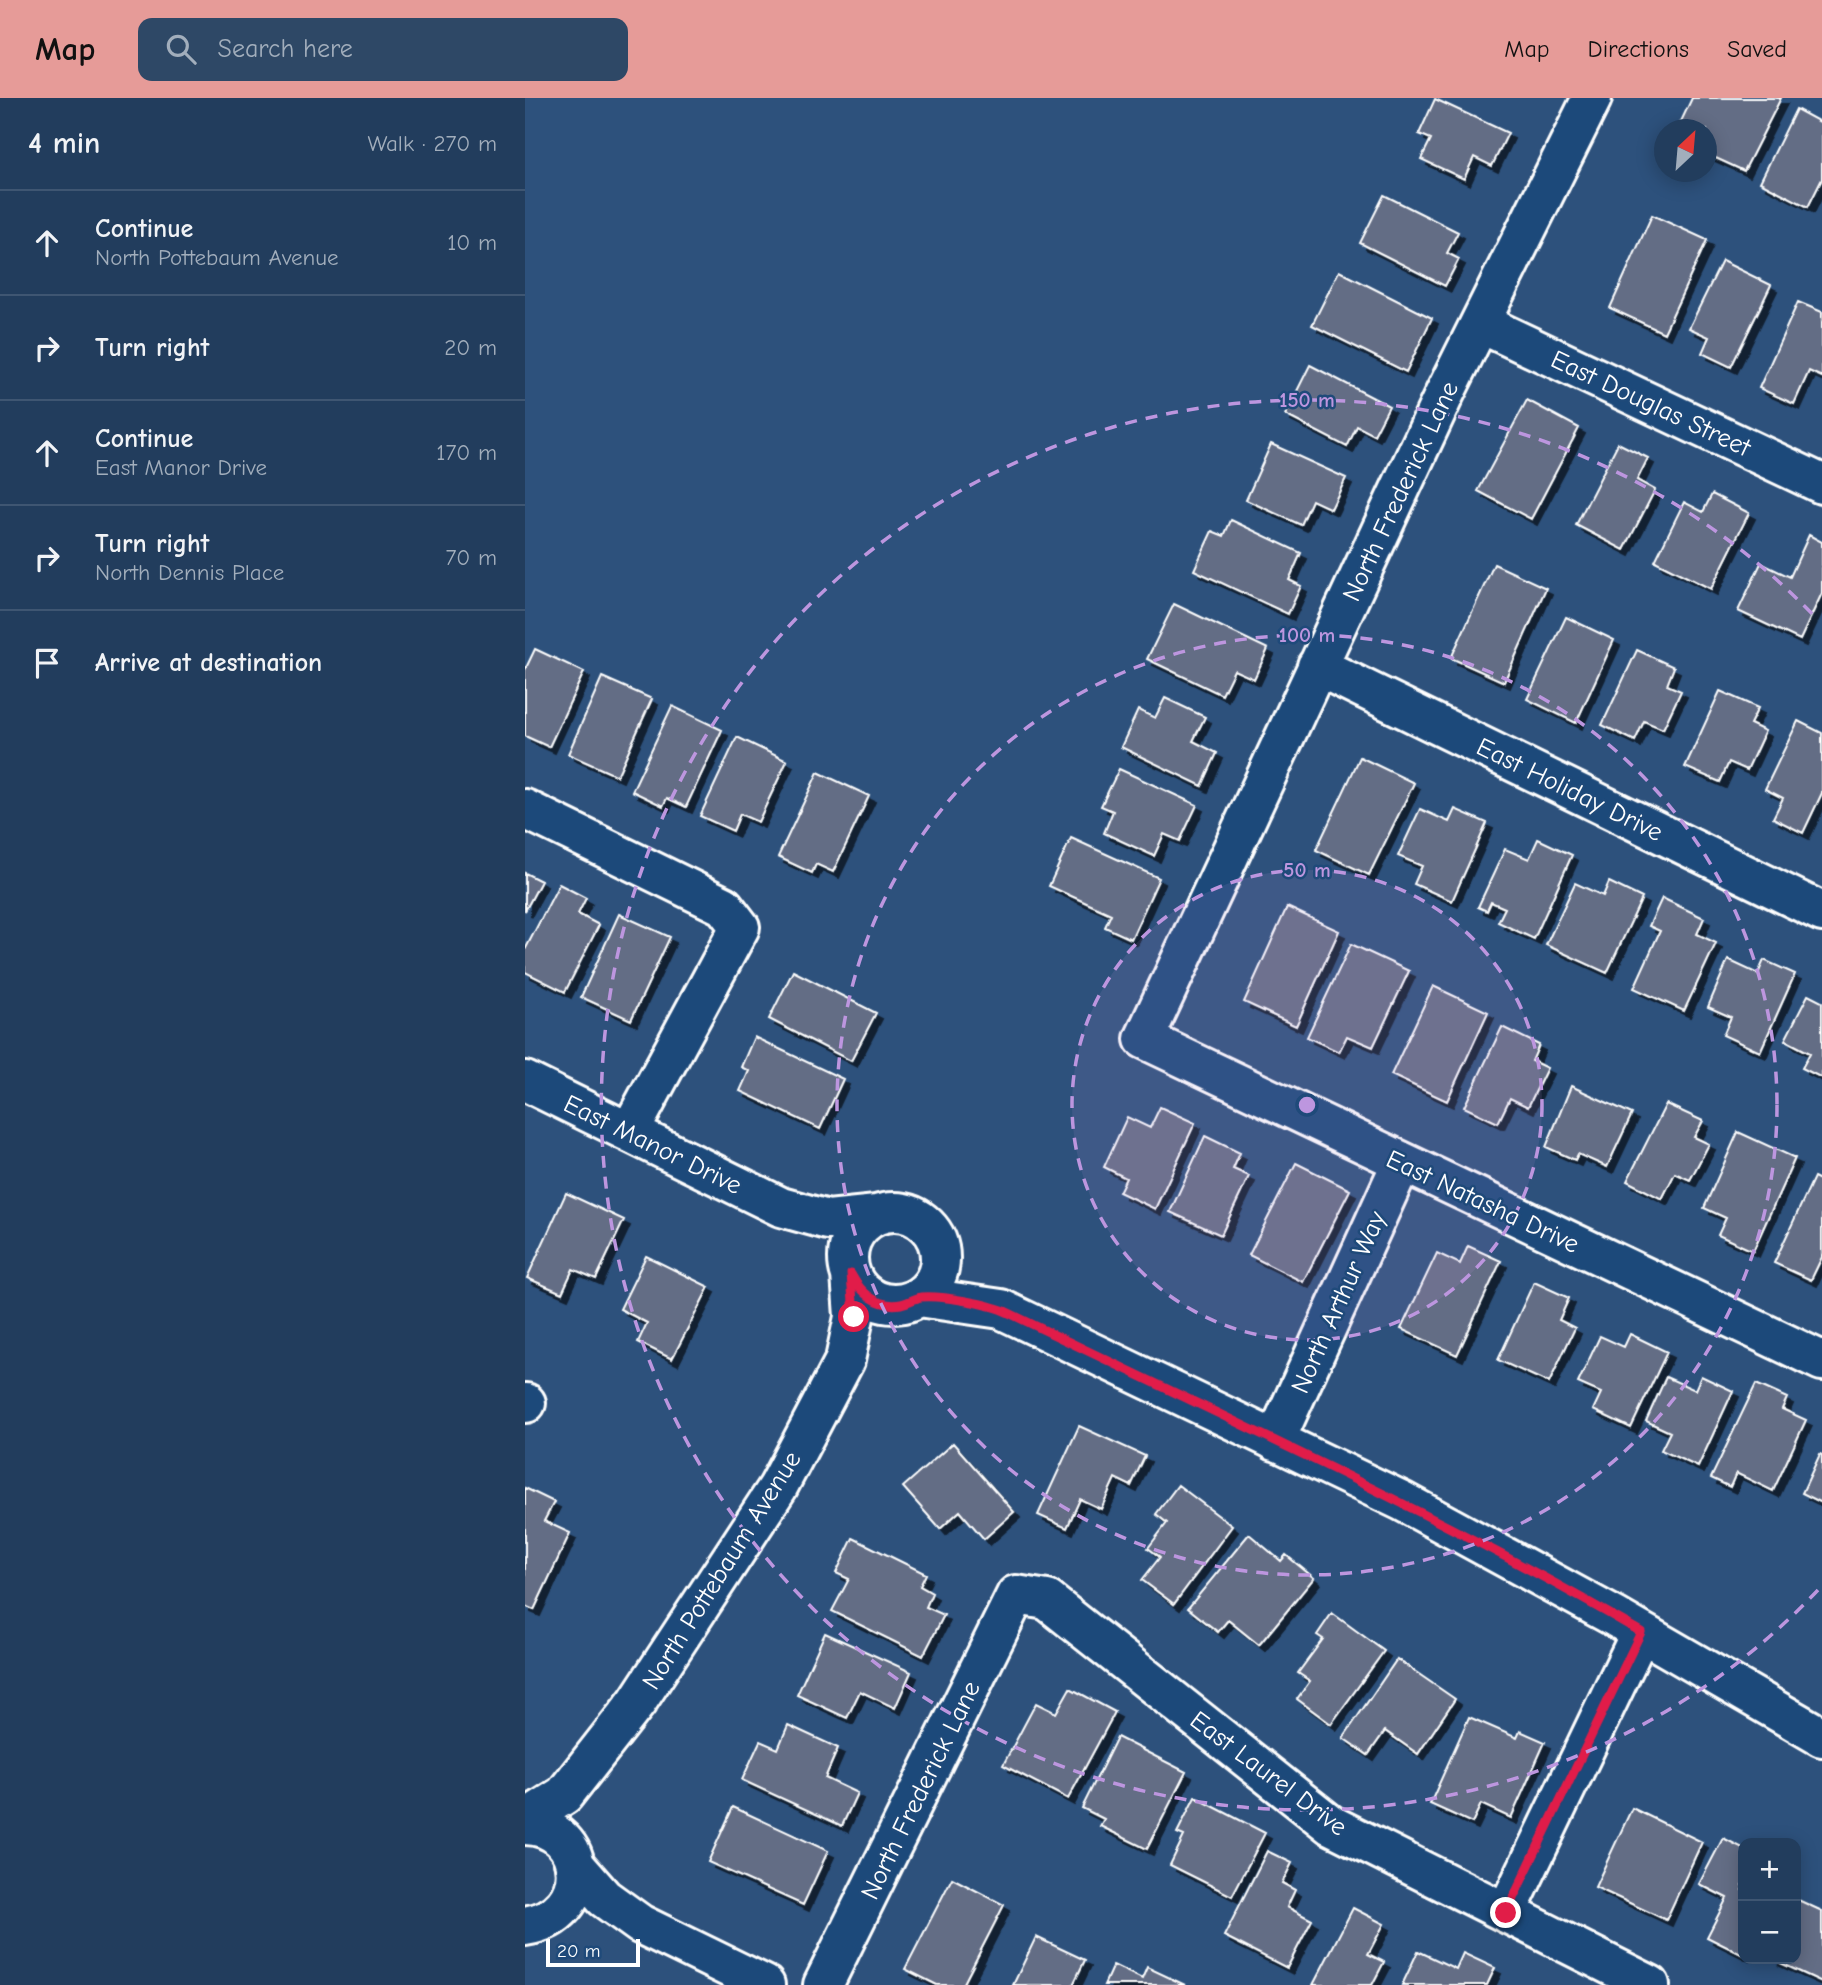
<!DOCTYPE html>
<meta charset="utf-8">
<style>
:root{--surface:#223d5d;--page:#2e4866;--text:#f1f3f6;--muted:#a2aebc;--line:#3f5672;--accent:#e69b98}
body{margin:0;font-family:"Comic Neue",sans-serif;background:var(--page);color:var(--text)}
.controls{position:absolute;right:21px;bottom:21px;display:grid;overflow:hidden;border-radius:14px;box-shadow:0 4px 18px #0003}
.controls button{width:63px;height:63px;display:grid;place-items:center;padding:0;border:0;border-bottom:2px solid var(--line);background:var(--surface);color:var(--text);font:35px sans-serif}
.compass{position:absolute;left:1129px;top:21px;width:63px;height:63px;border-radius:50%;background:var(--surface);box-shadow:0 4px 18px #0003;rotate:26deg}
.scale{position:absolute;left:21px;bottom:18px;width:94px;box-sizing:border-box;padding-left:7px;border:4px solid #fff;border-top:0;font-size:19px;line-height:24px;white-space:nowrap;color:#fff;-webkit-text-stroke:5px #1f4a7a;paint-order:stroke}
.stop{position:absolute;width:21px;height:21px;margin:-16px;border:5px solid #e11d48;border-radius:50%;background:#fff}
.stop.end{background:#e11d48;border-color:#fff;box-shadow:0 2px 7px #0008}
.list{margin:0;padding:0;list-style:none}
h2{display:flex;justify-content:space-between;align-items:center;height:91px;margin:0;padding:0 28px;font-size:30px}
h2 small{font-size:23px;font-weight:400;color:var(--muted)}
.list li{display:grid;grid-template-columns:46px 1fr auto;gap:21px;align-items:center;box-sizing:border-box;height:105px;padding:0 28px;border-top:2px solid var(--line)}
.list b{display:block;font-size:26px;white-space:nowrap}
.list p{margin:0;font-size:23px;white-space:nowrap;color:var(--muted)}
.list em{font-size:23px;font-style:normal;color:var(--muted)}
.icon{flex:none;width:38px;height:38px;fill:none;stroke:currentColor;stroke-width:2;stroke-linecap:round;stroke-linejoin:round}
.map{position:relative;flex:none;width:1297px;height:1887px;overflow:hidden}
header{display:flex;align-items:center;gap:42px;box-sizing:border-box;height:98px;padding:0 35px;background:var(--accent);color:#111}
header strong{font-size:33px}
nav{display:flex;gap:38px;margin-inline-start:auto;font-size:24px}
.search{width:490px;height:63px;background:var(--page);display:flex;align-items:center;gap:18px;box-sizing:border-box;padding:0 24px;border-radius:14px;color:var(--muted);font-size:26px}
main{display:flex}
aside{flex:1;background:var(--surface)}
.map>svg:first-child{display:block}
.building{fill:#646d85;stroke:#fff;stroke-width:2;filter:url(#shadow)}
.lines{fill:none;stroke-linecap:round;stroke-linejoin:round}
.minor-casing{stroke:#fff;stroke-width:44}
.minor{stroke:#1f4a7a;stroke-width:38}
.route{stroke:#e11d48;stroke-width:9}
.ring{fill:none;stroke:#bd96df;stroke-width:3.5;stroke-dasharray:12 9}
.labels{text-anchor:middle;stroke-width:5;stroke-linejoin:round;paint-order:stroke}
.street-label{font-size:26px;fill:#fff;stroke:#1f4a7a}
.centre{fill:#bd96df;stroke:#1f4a7a;stroke-width:3.5}
.ring-label{font-size:21px;text-anchor:middle;font-weight:bold;fill:#bd96df;stroke:#1f4a7a;stroke-width:5;stroke-linejoin:round;paint-order:stroke}
</style>
<header>
<strong>Map</strong>
<div class="search"><svg class="icon" aria-label="search" viewBox="0 0 24 24"><circle cx="10" cy="10" r="6"/><path d="M15 15l6 6"/></svg>Search here</div>
<nav><a>Map</a><a>Directions</a><a>Saved</a></nav>
</header>
<main>
<aside>
<h2>4 min<small>Walk · 270 m</small></h2>
<ul class="list">
<li><svg class="icon" aria-label="ahead" viewBox="0 0 24 24"><path d="M12 20V5M6 11l6-6 6 6"/></svg><div><b>Continue</b><p>North Pottebaum Avenue</p></div><em>10 m</em></li>
<li><svg class="icon" aria-label="right" viewBox="0 0 24 24"><path d="M7 20v-9h11M14 6l5 5-5 5"/></svg><div><b>Turn right</b></div><em>20 m</em></li>
<li><svg class="icon" aria-label="ahead" viewBox="0 0 24 24"><path d="M12 20V5M6 11l6-6 6 6"/></svg><div><b>Continue</b><p>East Manor Drive</p></div><em>170 m</em></li>
<li><svg class="icon" aria-label="right" viewBox="0 0 24 24"><path d="M7 20v-9h11M14 6l5 5-5 5"/></svg><div><b>Turn right</b><p>North Dennis Place</p></div><em>70 m</em></li>
<li><svg class="icon" aria-label="arrive" viewBox="0 0 24 24"><path d="M6 21V4h12l-3 4 3 4H6"/></svg><div><b>Arrive at destination</b></div></li>
</ul>
</aside>
<div class="map">
<svg width="1297" height="1887" viewBox="0 0 1297 1887">
<defs>
<filter id="shadow"><feDropShadow dx="6" dy="6" stdDeviation="0" flood-color="#0009"/></filter>
</defs>
<rect width="100%" height="100%" fill="#2d517c"/>
<filter id="ink" filterUnits="userSpaceOnUse"><feTurbulence type="fractalNoise" baseFrequency=".0143" numOctaves="2"/><feDisplacementMap in="SourceGraphic" scale="14" xChannelSelector="R" yChannelSelector="G"/><feConvolveMatrix kernelMatrix="1 2 1 2 8 2 1 2 1" color-interpolation-filters="sRGB"/></filter>
<g filter="url(#ink)">
<path class="building" d="M1167,0H1256L1219,73L1182,56V32H1152Z
M910,1L983,35L967,68L949,59L939,81L896,61L906,41L894,36Z
M1271,11L1297,25V81L1283,109L1235,84Z
M859,97L933,134L922,155L934,161L920,188L835,145Z
M1127,117L1182,142L1139,235L1085,210Z
M1197,163L1246,187L1206,269L1177,255L1184,239L1164,230Z
M814,173L907,220L881,274L787,227Z
M1273,204L1297,214V279L1284,273L1269,306L1234,290Z
M785,267L864,308L849,337L832,328L822,349L760,317Z
M1002,302L1054,330L1006,421L953,393Z
M1093,345L1123,360L1112,382L1130,392L1099,452L1051,427Z
M746,346L821,380L806,411L787,402L776,427L721,402Z
M1187,396L1224,415L1186,491L1130,463L1159,404L1178,414Z
M706,422L776,455L764,482L776,488L763,516L669,472L687,433L699,438Z
M1284,437L1297,444V495L1275,542L1213,513L1236,465L1265,479Z
M969,466L1021,490L979,584L926,560Z
M649,506L743,551L729,581L709,572L697,597L622,561Z
M1041,519L1089,542L1051,625L1002,601Z
M10,551L59,574L24,649L0,638V572Z
M1112,552L1149,569L1142,587L1156,593L1138,631L1119,623L1110,643L1077,627Z
M77,579L127,601L92,678L43,656Z
M1195,593L1233,610L1225,626L1240,633L1222,672L1204,664L1195,684L1160,669Z
M640,600L680,619L668,643L692,655L677,688L596,649L613,612L630,620Z
M147,608L197,632L161,709L142,700L138,708L107,693Z
M1273,623L1297,635V695L1278,735L1248,720L1258,700L1240,691Z
M212,639L262,663L233,724L215,716L208,733L175,718Z
M835,659L889,685L844,777L791,752Z
M594,671L672,707L655,743L639,736L629,758L579,735L588,713L576,708Z
M293,674L344,698L308,774L291,766L287,775L253,759Z
M895,711L924,724L930,711L962,725L927,803L889,786L897,768L873,758Z
M546,740L634,780L606,841L580,829L586,816L524,788Z
M1013,741L1047,757L1009,841L973,824L980,810L966,804L962,813L953,809L980,751L1004,761Z
M0,775L16,783L0,813Z
M1084,784L1117,800L1082,875L1021,847L1050,785L1078,798Z
M34,786L61,800L53,816L74,827L40,894L0,874V852Z
M1137,800L1179,820L1172,836L1191,845L1159,913L1109,890L1135,833L1124,828Z
M762,809L814,833L771,928L719,904Z
M94,816L145,839L106,922L56,899Z
M826,846L884,873L848,949L822,938L814,954L782,939Z
M1203,862L1233,876L1239,862L1270,876L1235,954L1198,937L1206,919L1183,909Z
M268,873L351,915L326,963L244,921Z
M908,888L963,914L922,1003L866,977Z
M1283,897L1297,904V980L1277,970L1285,955L1260,942Z
M977,929L1014,947L1007,963L1022,970L1003,1009L985,1000L973,1025L939,1009Z
M229,939L318,981L295,1031L215,993L224,973L216,969Z
M1046,988L1107,1016L1082,1069L1053,1056L1050,1062L1021,1049Z
M1141,1006L1178,1023L1169,1039L1184,1046L1165,1082L1150,1075L1137,1101L1102,1083Z
M635,1009L670,1025L630,1111L594,1094L601,1080L579,1069L602,1019L625,1030Z
M1213,1034L1270,1060L1228,1153L1193,1137L1201,1120L1179,1110Z
M680,1038L715,1055L708,1071L724,1078L696,1137L645,1114Z
M771,1065L825,1092L778,1184L724,1157Z
M1289,1079L1297,1083V1159L1286,1182L1249,1165Z
M41,1095L99,1122L71,1181L48,1171L37,1195L2,1180Z
M943,1148L976,1163L932,1257L876,1231L912,1155L935,1166Z
M121,1158L184,1189L147,1261L113,1244L122,1225L95,1211Z
M1009,1184L1044,1200L1034,1222L1050,1230L1024,1285L973,1262Z
M1105,1236L1142,1254L1106,1330L1068,1312L1076,1295L1053,1285L1075,1238L1099,1249Z
M1176,1278L1208,1293L1173,1369L1136,1352L1145,1334L1121,1323L1141,1279L1170,1292Z
M1231,1286L1262,1300L1257,1311L1281,1322L1248,1393L1211,1375L1205,1389L1186,1380Z
M554,1328L620,1358L606,1388L590,1380L576,1411L555,1401L542,1430L513,1417Z
M428,1345L489,1414L459,1441L435,1413L415,1431L378,1389Z
M1295,1356L1297,1357V1405L1277,1395Z
M653,1387L707,1428L649,1506L617,1482L635,1459L623,1450L642,1425L631,1416Z
M0,1390L29,1404L19,1423L45,1435L9,1512L0,1508Z
M724,1436L756,1463L761,1457L789,1480L734,1547L703,1522L693,1534L663,1510Z
M328,1440L401,1476L395,1488L407,1495L401,1509L419,1517L398,1558L307,1513L324,1481L311,1475Z
M807,1515L859,1553L806,1626L772,1601L785,1583L773,1575L798,1541L792,1537Z
M300,1535L386,1574L370,1610L335,1593L322,1620L272,1597Z
M872,1561L930,1601L893,1656L860,1633L843,1657L818,1640Z
M545,1590L590,1614L543,1701L478,1667L511,1605L531,1615Z
M944,1619L992,1640L995,1633L1020,1644L986,1720L956,1706L947,1725L905,1706Z
M263,1627L313,1650L300,1680L332,1695L317,1728L217,1682L235,1643L253,1651Z
M592,1639L661,1674L622,1751L575,1728L579,1721L557,1710Z
M670,1699L740,1735L707,1798L645,1767L659,1738L652,1735Z
M208,1709L303,1753L278,1807L183,1764Z
M1107,1710L1177,1744L1141,1822L1070,1789Z
M1198,1740L1218,1750V1857L1182,1839L1202,1800L1174,1786Z
M742,1753L767,1765L757,1785L770,1792L762,1809L787,1822L762,1870L699,1838Z
M427,1780L479,1807L438,1887H412L380,1871Z
M1271,1801L1297,1813V1884L1247,1861H1271Z
M828,1810L859,1826L843,1856L859,1864L847,1887H788Z
M511,1839L560,1862L548,1887H488Z
M893,1853L931,1871L938,1855L970,1870L962,1887H877Z
M588,1867L617,1881L622,1869L660,1887H579Z"/>
<g class="lines">
<defs>
<path id="minor" d="M1067,0L920,295L619,941L1297,1263
M955,225L1297,386
M792,568L1297,814
M0,711L199,808L215,829L105,1033
M0,983L256,1109L303,1122L352,1117
M323 1160a46 46 0 1 1 92 0a46 46 0 1 1-92 0Z
M394,1199L476,1211L877,1403L1090,1519L1297,1639
M0,1305H1
M750,1343L877,1064
M0,1722L39,1697L112,1604L253,1389L320,1262L329,1219L326,1176
M0,1727C64,1728 71,1817 0,1828
M50,1767L79,1800L115,1826L240,1887
M981,1815L1116,1534
M298,1887L491,1497L522,1502L806,1727L1125,1887"/>
</defs>
<use href="#minor" class="minor-casing"/>
<use href="#minor" class="minor"/>
</g>
</g>
<g class="lines" filter="url(#ink)">
<path class="route" d="M329,1219L326,1176C336,1195 353,1210 376,1206C383,1205 390,1200 396,1199C416,1197 466,1206 484,1215C696,1318 912,1415 1116,1534L981,1815"/>
</g>
<circle cx="782" cy="1007" r="235" fill="#bd96df" fill-opacity=".12"/>
<g class="ring">
<circle cx="782" cy="1007" r="235"/>
<circle cx="782" cy="1007" r="470"/>
<path d="M1293 1492A705 705 0 1 1 1293 522"/>
</g>
<g class="labels">
<g class="street-label">
<text transform="translate(1126 305) rotate(25)" y="9">East Douglas Street</text>
<text transform="translate(875 393) rotate(-65)" y="9">North Frederick Lane</text>
<text transform="translate(1045 691) rotate(26)" y="9">East Holiday Drive</text>
<text transform="translate(128 1046) rotate(26)" y="9">East Manor Drive</text>
<text transform="translate(958 1103) rotate(25)" y="9">East Natasha Drive</text>
<text transform="translate(813 1204) rotate(-66)" y="9">North Arthur Way</text>
<text transform="translate(196 1472) rotate(-58)" y="9">North Pottebaum Avenue</text>
<text transform="translate(744 1675) rotate(37)" y="9">East Laurel Drive</text>
<text transform="translate(395 1692) rotate(-64)" y="9">North Frederick Lane</text>
</g>
</g>
<circle cx="782" cy="1007" r="10" class="centre"/>
<g class="ring-label">
<text x="782" y="309">150 m</text>
<text x="782" y="544">100 m</text>
<text x="782" y="779">50 m</text>
</g>
</svg>
<div class="controls">
<button>+</button>
<button>−</button>
</div>
<svg class="compass" viewBox="-18 -18 36 36"><path d="M0-13l5 13h-10z" fill="#e53935"/><path d="M0 13l5-13h-10z" fill="#a2aebc"/></svg>
<div class="scale">20 m</div>
<div class="stop" style="left:329px;top:1219px"></div>
<div class="stop end" style="left:981px;top:1815px"></div>
</div>
</main>
